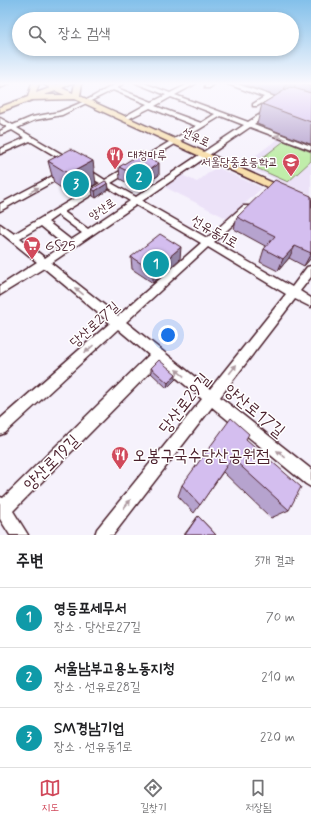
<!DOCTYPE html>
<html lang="ko">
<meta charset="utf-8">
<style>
:root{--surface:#fff;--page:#f6f6f6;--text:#202124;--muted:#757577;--line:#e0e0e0;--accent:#d1495b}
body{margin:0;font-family:Mynerve,"Poor Story",sans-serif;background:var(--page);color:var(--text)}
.you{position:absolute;left:168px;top:335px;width:14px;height:14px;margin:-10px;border:3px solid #fff;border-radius:50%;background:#1a73e8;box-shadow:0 0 0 6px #1a73e833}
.badge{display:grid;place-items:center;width:26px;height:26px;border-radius:50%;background:var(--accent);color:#fff;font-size:13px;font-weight:700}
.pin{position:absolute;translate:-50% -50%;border:2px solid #fff;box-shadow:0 1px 4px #0006}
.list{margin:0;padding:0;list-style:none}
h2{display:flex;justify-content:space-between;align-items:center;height:52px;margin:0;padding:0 16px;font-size:17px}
h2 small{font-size:13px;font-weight:400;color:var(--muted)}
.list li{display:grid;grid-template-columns:26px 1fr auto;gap:12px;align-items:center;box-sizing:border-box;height:60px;padding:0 16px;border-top:1px solid var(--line)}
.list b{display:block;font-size:15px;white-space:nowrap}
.list p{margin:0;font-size:13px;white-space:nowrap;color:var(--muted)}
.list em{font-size:13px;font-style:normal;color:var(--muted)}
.icon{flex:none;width:22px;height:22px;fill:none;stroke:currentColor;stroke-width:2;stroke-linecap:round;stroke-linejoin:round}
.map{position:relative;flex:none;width:311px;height:535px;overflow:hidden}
.search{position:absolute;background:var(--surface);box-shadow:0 2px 6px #0003;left:12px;right:12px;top:12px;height:44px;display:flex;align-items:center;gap:10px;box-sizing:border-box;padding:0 14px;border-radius:22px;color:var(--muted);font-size:15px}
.sheet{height:232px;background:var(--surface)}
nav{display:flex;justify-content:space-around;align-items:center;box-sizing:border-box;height:56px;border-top:1px solid var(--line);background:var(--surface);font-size:11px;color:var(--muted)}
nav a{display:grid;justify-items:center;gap:2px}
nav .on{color:var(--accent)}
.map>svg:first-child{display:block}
.built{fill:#ece2f8}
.green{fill:#c0edaa;stroke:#85866a}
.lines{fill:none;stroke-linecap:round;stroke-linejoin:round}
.minor-casing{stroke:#4a1f2b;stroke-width:3}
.major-casing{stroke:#4a1f2b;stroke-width:3}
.minor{fill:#fff;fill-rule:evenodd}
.major{fill:#f8deab;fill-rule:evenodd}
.wall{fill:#b6a3ce;stroke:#4a1f2b}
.shaded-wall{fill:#9485a7;stroke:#4a1f2b}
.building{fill:#d4beef;stroke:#4a1f2b}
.oneway{fill:#ae9aa0}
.labels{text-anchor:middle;stroke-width:3;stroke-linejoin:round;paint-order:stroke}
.far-street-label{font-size:12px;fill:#4a1f2b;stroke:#fff}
.far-poi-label{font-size:12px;fill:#4a1f2b;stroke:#fff;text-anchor:start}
.street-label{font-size:14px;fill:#4a1f2b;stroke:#fff}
.poi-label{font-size:14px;fill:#4a1f2b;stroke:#fff;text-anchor:start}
.near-street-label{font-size:17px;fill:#4a1f2b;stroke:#fff}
.near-poi-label{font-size:17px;fill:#4a1f2b;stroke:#fff;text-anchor:start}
</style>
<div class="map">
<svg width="311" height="535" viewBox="0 0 311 535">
<rect width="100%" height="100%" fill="#f6f2fc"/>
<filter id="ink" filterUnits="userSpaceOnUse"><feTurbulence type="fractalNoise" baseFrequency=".025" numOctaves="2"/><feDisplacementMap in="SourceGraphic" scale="8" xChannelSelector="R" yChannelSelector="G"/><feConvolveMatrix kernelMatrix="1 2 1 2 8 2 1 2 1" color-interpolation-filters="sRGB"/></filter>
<g filter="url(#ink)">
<path class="built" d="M279,138L311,150V195L243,165Z
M216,167L262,188L228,219L165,187L182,175L197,182Z"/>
<path class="green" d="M284,141L311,152V161L288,182L252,166Z"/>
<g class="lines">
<defs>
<path id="minor" d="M9,83V84L0,88V84Z
M117,83H124L117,88L152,102L166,95L136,83H144L170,93L190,83H197L175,95L248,122L267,110H271V112L254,124L311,146V150L250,127L142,201L207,238L243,206H249L250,208L249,210L214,242L292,287L307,267L311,266V277L300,291L311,298V307L295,299L220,397L311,469V487L306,484L212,407L113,535H95L97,529L202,399L159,363L13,511L28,535H10L0,519V497L3,498L149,355L118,329L5,433L0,435V419L110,323L44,268L0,295V286L37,262L0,232V224L14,234L100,183L82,173V169H88L105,180L196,126L150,108L126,120H122V118L147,104L113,90L62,115L35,120L17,128L72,160L73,162L69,164L30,141L0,154V149L25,138L12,130L0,135V131L7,127L0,123V118L13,125L32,117L59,112L85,101ZM171,97L215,114L201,123L155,106ZM221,116L244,125L136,197L111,183ZM106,186L130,201L88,229L64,212ZM136,205L201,243L118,316L51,263ZM58,215L82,233L71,240L48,222ZM41,226L64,245L45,258L20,238ZM208,247L286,294L210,389L126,322Z
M209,83H216L209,88H205V86Z
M225,83H234L311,109V113L270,99L257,106H253V104L264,97Z
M62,171H68L69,173L0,211V204Z"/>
<path id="major" d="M32,83H39L36,93L50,88L42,83H52L56,85L62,83H72L62,88L73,93L75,83H82L80,96L311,200V207L75,99L32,100L0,112V107L28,97ZM56,91L65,95H44Z"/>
</defs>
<use href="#minor" class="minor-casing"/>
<use href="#major" class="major-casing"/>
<use href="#minor" class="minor"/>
<use href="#major" class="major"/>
</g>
<path class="wall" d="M240,83H311V143L310,144L257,124L262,104L275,96Z
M148,155V158L159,175L139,189L120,179L119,167Z
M48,161L96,184L74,197L54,183Z
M108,183L109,189L96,198L93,196L92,189Z
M311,196V258L304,266L289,258L278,271L260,262L264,249L267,247L234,229L237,217Z
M131,257L180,259L153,283L132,269Z
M151,368L176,379L167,388L151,373Z
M246,439L289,510L271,518L223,472L194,513L178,496L182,485Z
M198,516L216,535H184Z"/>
<path class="shaded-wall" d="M286,83H296L294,90L282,98Z
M93,161L96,184L74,197L69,174Z
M159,163V175L139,189V177Z
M108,183L109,189L96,198L95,191Z
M295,246L289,258L278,271L283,259Z
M181,247L180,259L153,283V271Z
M311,253V258L304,266Z
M176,374V379L167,388L168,383Z"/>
<path class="building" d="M301,83H311V87Z
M290,87L311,93V122L262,104Z
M71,149L93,161L69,174L48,161Z
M143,152L148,155L145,157L159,163L139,177L119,167Z
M275,180L311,196V253L295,246L283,259L264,249L275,236L237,217Z
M105,181L108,183L95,191L92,189Z
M160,234L181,247L153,271L131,257Z
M159,360L176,374L168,383L151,368Z
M231,418L249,434L246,439L301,487L289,510L232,458L200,505L182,485Z
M198,516L216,535H185Z"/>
<defs><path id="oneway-solid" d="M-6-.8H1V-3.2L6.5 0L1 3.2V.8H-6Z"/></defs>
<g class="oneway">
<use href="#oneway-solid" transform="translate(280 137) rotate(-159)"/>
<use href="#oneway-solid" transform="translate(34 190) rotate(-29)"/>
<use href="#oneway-solid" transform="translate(79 291) rotate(-141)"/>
<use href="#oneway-solid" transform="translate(89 349) rotate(139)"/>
<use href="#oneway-solid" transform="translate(233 369) rotate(-52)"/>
<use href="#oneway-solid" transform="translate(180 373) rotate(-141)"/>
<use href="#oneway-solid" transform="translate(281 454) rotate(-141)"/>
<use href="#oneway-solid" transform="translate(127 504) rotate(-52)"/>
</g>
</g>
<linearGradient id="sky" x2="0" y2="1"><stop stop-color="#83c0ea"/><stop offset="0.53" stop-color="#fbf9fe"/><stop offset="1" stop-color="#fbf9fe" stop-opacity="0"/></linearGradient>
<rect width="311" height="158" fill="url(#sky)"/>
<defs>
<symbol id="restaurant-pin" viewBox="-11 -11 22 30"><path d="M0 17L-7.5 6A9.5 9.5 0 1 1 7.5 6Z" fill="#d1495b" stroke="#fff"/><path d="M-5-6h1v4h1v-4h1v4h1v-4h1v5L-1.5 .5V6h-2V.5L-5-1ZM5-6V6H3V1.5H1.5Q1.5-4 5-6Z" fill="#fff"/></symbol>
<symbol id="school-pin" viewBox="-11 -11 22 30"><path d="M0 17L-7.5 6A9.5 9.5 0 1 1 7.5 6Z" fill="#d1495b" stroke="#fff"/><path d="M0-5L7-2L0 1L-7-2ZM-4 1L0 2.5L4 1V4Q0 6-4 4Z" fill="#fff"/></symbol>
<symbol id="supermarket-pin" viewBox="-11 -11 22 30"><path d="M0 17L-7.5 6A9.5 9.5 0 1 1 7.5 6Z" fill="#d1495b" stroke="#fff"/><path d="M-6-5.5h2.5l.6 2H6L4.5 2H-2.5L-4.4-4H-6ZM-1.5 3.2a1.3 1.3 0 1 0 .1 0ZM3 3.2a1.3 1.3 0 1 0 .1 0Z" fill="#fff"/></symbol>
</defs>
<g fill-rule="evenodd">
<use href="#restaurant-pin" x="105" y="145" width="20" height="27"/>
<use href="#school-pin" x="281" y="152" width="20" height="27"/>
<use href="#supermarket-pin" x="22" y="235" width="20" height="27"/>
<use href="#restaurant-pin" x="110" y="445" width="20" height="27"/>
</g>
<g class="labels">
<g class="far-street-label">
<text transform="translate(196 137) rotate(25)" y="4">선유로</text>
<text transform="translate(102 209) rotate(-34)" y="4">양산로</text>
</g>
<g class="far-poi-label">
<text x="128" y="159">대청마루</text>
<text x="278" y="166" text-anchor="end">서울당중초등학교</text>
</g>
<g class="street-label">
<text transform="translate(215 231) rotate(30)" y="5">선유동1로</text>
<text transform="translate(94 324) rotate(-42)" y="5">당산로27길</text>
</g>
<g class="poi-label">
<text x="45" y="250">GS25</text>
</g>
<g class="near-street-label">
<text transform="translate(184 403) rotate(-52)" y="6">당산로29길</text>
<text transform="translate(255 410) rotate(39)" y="6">양산로17길</text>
<text transform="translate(51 462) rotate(-45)" y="6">양산로19길</text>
</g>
<g class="near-poi-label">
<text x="133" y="461">오봉구국수당산공원점</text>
</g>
</g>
</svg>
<div class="you"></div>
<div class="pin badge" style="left:156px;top:264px;background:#0f9aa8">1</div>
<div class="pin badge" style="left:139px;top:177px;background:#0f9aa8">2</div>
<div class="pin badge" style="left:76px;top:184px;background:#0f9aa8">3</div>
<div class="search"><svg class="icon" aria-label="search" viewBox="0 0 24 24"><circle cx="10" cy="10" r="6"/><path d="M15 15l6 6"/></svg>장소 검색</div>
</div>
<section class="sheet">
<h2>주변<small>3개 결과</small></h2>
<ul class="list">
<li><span class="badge" style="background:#0f9aa8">1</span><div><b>영등포세무서</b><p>장소 · 당산로27길</p></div><em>70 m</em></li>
<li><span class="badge" style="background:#0f9aa8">2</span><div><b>서울남부고용노동지청</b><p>장소 · 선유로28길</p></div><em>210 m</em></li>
<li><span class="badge" style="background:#0f9aa8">3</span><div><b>SM경남기업</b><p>장소 · 선유동1로</p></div><em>220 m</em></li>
</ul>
</section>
<nav>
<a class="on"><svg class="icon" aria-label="map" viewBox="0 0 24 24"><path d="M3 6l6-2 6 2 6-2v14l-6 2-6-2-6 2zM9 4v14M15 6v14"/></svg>지도</a>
<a><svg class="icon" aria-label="directions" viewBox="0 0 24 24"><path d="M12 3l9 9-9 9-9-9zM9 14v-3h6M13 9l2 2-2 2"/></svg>길찾기</a>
<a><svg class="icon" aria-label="saved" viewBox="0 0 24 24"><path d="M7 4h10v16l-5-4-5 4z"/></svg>저장됨</a>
</nav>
